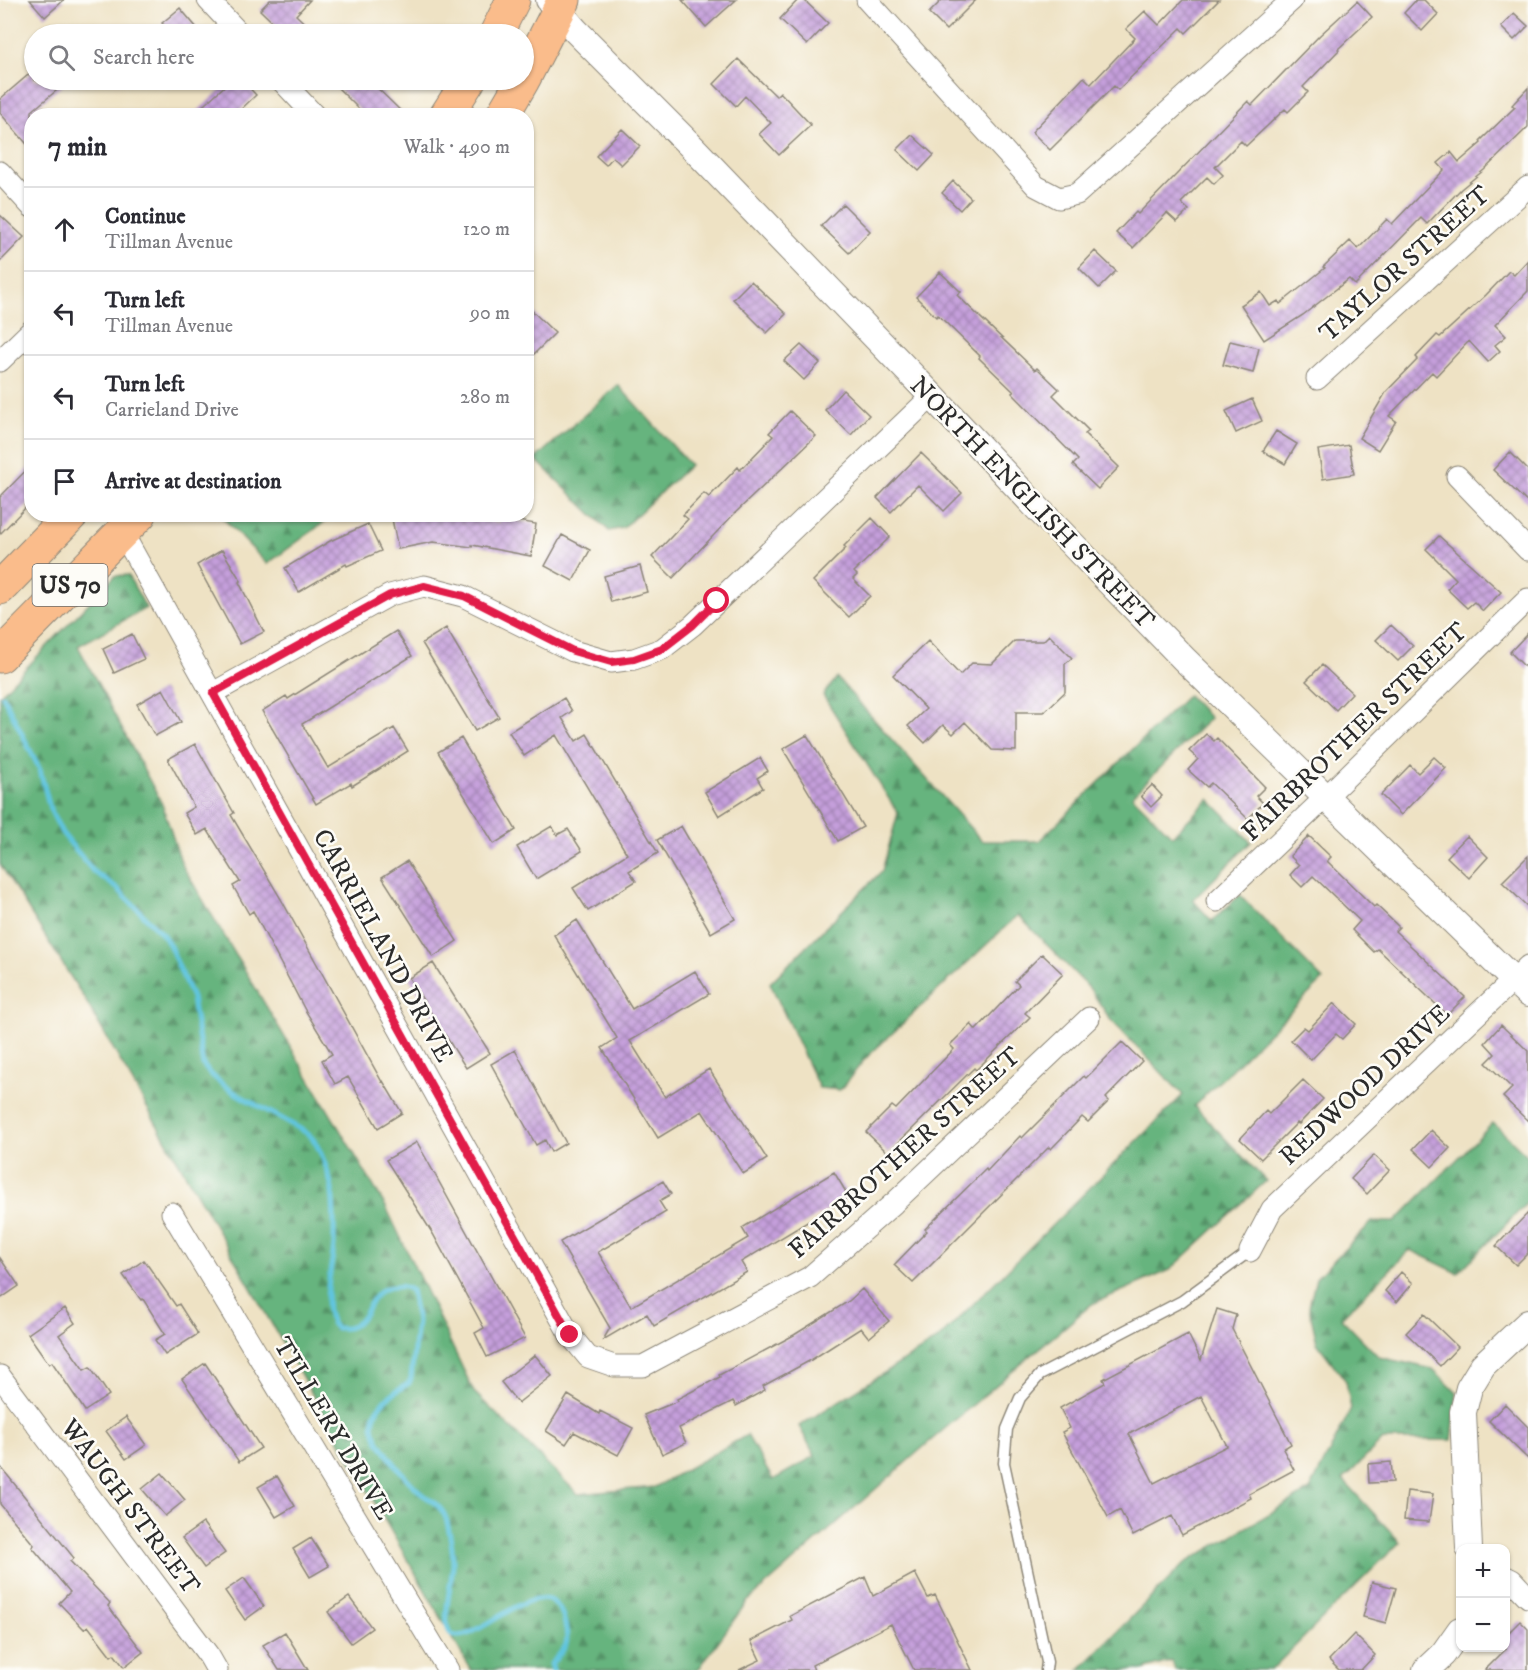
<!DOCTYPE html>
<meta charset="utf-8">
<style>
:root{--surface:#fff;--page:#f7f7f7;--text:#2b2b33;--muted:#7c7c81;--line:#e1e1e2}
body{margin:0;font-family:"IM FELL DW Pica",serif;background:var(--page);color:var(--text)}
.controls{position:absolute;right:18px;bottom:18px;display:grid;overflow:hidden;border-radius:12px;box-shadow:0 2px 4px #0004}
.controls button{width:54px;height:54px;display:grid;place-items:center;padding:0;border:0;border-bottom:2px solid var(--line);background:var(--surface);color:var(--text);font:30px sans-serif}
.stop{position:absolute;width:18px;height:18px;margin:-14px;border:4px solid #e11d48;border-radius:50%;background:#fff}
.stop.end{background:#e11d48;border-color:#fff;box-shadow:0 2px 6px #0008}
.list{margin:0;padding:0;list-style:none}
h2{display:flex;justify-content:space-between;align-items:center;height:78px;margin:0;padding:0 24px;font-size:26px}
h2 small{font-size:20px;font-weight:400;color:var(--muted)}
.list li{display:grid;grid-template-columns:39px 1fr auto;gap:18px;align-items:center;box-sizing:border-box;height:84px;padding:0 24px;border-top:2px solid var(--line)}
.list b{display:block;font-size:22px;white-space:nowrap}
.list p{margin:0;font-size:20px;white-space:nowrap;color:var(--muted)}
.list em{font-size:20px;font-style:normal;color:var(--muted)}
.icon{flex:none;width:33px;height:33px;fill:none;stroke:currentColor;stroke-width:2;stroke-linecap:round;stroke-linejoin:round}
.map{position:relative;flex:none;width:1528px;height:1670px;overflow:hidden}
.search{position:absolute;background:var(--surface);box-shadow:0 2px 4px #0004;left:24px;top:24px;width:510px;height:66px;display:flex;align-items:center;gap:15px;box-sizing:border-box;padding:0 21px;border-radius:33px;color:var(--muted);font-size:22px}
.panel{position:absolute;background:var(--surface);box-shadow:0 2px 4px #0004;left:24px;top:108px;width:510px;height:414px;border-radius:24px}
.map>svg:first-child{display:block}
.forest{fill:url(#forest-firs);stroke:#487054;stroke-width:1.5}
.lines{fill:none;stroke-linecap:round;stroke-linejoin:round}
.stream{stroke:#61c5df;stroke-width:5}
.building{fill:url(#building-cross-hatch);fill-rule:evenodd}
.service-casing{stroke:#8c8678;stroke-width:13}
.minor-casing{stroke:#8c8678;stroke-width:23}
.tertiary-casing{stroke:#8c8678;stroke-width:28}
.trunk-casing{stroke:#8c8678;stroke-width:35}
.service{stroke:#fff;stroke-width:10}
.minor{stroke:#fff;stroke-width:21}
.tertiary{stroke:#fff;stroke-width:26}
.trunk{stroke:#fabc8b;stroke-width:33}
.route{stroke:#e11d48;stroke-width:8}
.labels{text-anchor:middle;stroke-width:5;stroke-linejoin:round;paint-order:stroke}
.shield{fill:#fdfcf7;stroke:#6a6a68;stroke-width:1.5}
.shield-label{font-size:24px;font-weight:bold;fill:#2b2b2b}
.street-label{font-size:26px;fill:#2b2b2b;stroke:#fdfcf7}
</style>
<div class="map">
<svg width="1528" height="1670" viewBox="0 0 1528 1670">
<defs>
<pattern id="forest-firs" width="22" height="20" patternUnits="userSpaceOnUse" patternTransform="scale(1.5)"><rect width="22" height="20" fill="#66b47e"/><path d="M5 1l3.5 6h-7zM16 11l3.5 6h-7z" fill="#549367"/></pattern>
<pattern id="building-cross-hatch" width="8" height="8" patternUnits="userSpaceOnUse" patternTransform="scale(1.5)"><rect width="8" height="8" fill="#c59fdb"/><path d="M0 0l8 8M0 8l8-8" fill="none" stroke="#a082b2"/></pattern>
</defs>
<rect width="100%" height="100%" fill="#fdfcf7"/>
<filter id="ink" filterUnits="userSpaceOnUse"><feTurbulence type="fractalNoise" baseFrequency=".0167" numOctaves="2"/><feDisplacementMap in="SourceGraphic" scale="12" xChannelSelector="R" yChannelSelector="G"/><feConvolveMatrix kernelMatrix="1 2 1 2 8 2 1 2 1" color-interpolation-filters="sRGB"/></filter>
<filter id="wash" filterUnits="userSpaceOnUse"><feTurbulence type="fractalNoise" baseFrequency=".008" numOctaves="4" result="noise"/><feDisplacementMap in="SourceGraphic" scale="24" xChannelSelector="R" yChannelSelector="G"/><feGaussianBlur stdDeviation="1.35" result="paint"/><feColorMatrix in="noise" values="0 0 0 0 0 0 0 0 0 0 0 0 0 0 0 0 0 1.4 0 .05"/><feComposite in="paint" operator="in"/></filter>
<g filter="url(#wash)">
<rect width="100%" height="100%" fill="#eee2c4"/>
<path class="forest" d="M618,385L690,465L623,528L609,531L535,459Z
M220,515H334L267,564Z
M128,575L146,608L78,646L162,804L182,865L386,1207L474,1392L578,1494L655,1487L747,1435L773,1480L815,1456L799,1426L937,1340L1183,1095L1110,1019L1090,989L1018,915L865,1059L840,1090L819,1088L770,983L882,871L898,813L823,695L837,678L982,841H1039L1188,695L1210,718L1132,796L1172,836L1209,799L1251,842L1193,900L1212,921L1240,895L1323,980L1194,1106L1266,1181L1170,1270L1092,1304L928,1443L746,1603L698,1670H471L84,998L0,864V695L115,576Z
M1493,1123L1528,1156V1202L1458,1273L1410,1250L1341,1318L1379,1357L1433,1369L1457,1393L1452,1440H1383L1343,1480L1400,1542L1271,1670H1175L1172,1661L1142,1670H1079L1185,1563L1310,1490L1351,1409L1346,1381L1317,1343L1309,1307L1316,1278L1372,1222H1395Z"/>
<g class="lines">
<path class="stream" d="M3,696L40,770L50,809L62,833L93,871L117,888L163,935L170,946L192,998L203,1065C220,1089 260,1106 286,1121C296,1127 309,1132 315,1142C321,1152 327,1169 330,1180C335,1200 334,1224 334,1244C333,1267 318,1311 336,1328C340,1328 347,1329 350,1327C372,1318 367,1289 393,1287C401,1286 404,1286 411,1290L417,1321L411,1378L409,1383C393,1394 373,1403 373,1426C374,1442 408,1481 420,1492C432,1502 443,1506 447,1522C450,1534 453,1550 453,1563C453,1577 440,1625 451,1634C474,1651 550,1555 565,1624C570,1646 565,1648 551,1664L553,1670"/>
</g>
<g id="blocks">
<path class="building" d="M30,0H64L45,17Z
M270,0H310L296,15L316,34H285L260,10Z
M682,0H736L706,27Z
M798,0H804L828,23L807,45L780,19Z
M942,0H976L946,30L929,13Z
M1183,0H1219L1186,33L1181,28L1118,90L1114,86L1050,150L1032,132L1084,77L1091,84L1135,38L1126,29L1145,11L1159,25Z
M1416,0H1424L1438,14L1422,31L1404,13Z
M1357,1L1372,17L1338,49L1339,50L1303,87L1308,92L1288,112L1285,109L1246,146L1241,141L1215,167L1223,175L1214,184L1207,177L1181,203L1189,210L1177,222L1167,213L1133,248L1116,233L1136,212L1138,214L1248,101L1252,105L1320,35Z
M180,8L197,28L189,34H173L162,23Z
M1514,13L1528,26L1514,40L1501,27Z
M738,59L776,96L780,92L811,125L779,155L759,134L771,123L745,96L736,106L714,84Z
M34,70V80H69L32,111V150L0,113V99Z
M231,80H242L256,95L234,116H192Z
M330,80H369L406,116H366Z
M1528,88V127L1484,170L1461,189L1427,224L1421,218L1355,285L1349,279L1303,315L1264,340L1241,305L1261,292L1270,306L1278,301L1280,304L1325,268L1323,267L1350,241L1358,249L1387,219L1392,224L1444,170L1438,163L1451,152L1459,162L1481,143L1480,141L1515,107L1512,105Z
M622,129L640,146L621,165L613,157L606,165L596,156Z
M912,135L934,155L919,171L897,150Z
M953,181L971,198L960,210L942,193Z
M843,204L870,231L849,253L821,226Z
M0,215L24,237L0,262Z
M1095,251L1116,271L1099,288L1079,268Z
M1528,260V291L1495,325L1506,336L1495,345L1500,351L1488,362L1469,341L1436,376L1432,372L1389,416L1396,421L1378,450L1359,438L1386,392L1418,359L1416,357L1437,335L1440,337L1486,295L1509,271L1514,275Z
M940,272L961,292L957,295L1035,370L1037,368L1059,389L1053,395L1089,431L1085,434L1119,467L1098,489L1073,465L1078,460L1012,393L1014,392L979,358L980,356L938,315L936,317L916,297Z
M751,281L786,314L767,333L733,299Z
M526,305L555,333L526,362Z
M1230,341L1259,348L1253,373L1223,365Z
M801,345L820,363L804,380L784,361Z
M843,390L869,415L851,435L825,410Z
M1252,399L1262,421L1236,433L1226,411Z
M790,411L816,436L734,514L673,578L652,557L688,519L683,515L704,493L709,497L738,467L740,470L773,436L769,433Z
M1276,431L1297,444L1285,464L1263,451Z
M1349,445L1354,474L1323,479L1318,450Z
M1510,452L1528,470V503L1493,470Z
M921,453L962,493L944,511L918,485L891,512L877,498Z
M32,464V501L0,534V497Z
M391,514H444L499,523L500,518L536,524L531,556L472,545V547L433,542L398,549Z
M872,518L890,537L854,572L857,575L853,579L870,596L849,617L813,581L846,548L844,546Z
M368,524L381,551L347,566L346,564L299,592L285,568L330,541Z
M562,535L590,550L573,581L545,566Z
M1439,536L1501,592L1483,611L1474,602L1467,608L1447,589L1456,579L1426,549Z
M222,550L241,581L239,582L264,632L240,644L197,565Z
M640,566L647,592L611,602L604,576Z
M1391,625L1413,646L1398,661L1376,640Z
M446,628L499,717L475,731L422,643Z
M396,631L412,656L302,724L328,768L394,728L408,751L352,786L351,783L316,804L262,711L286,696L288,699Z
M1528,633V670L1510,652Z
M132,634L144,659L114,673L103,649Z
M1049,635L1072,658L1065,664V692L1044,712H1016V751L992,750L965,722L953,734L943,725L925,743L908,726L926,709L893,675L928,641L960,675L972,663L992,664L1015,641H1043Z
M1322,665L1352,693L1336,710L1306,681Z
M163,689L181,722L155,736L137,704Z
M564,698L572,711L562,718L576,741L587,734L658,853L629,871L636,881L588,911L573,888L627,854L556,735L524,756L509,732Z
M1206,734L1214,741L1217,738L1265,787L1256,796L1263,803L1248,819L1211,783L1207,787L1188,770L1198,759L1189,751Z
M807,735L863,827L838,841L783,749Z
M461,738L516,830L494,844L438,752Z
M195,744L234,813L231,815L281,899L382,1082L383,1081L402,1113L378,1128L348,1077L335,1084L322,1060L332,1054L305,1010L253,911L249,914L233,886L240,882L207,829L197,835L184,813L194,807L168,759Z
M1434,757L1446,768L1401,815L1381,795L1410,765L1418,773Z
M760,758L768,771L757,778L763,788L719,816L705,792Z
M1152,785L1162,796L1151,807L1141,796Z
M552,826L557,835L568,829L582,851L536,879L517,847Z
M681,826L735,919L711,933L657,840Z
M1309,836L1331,857L1327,861L1374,907L1376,905L1399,927L1395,931L1465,997L1447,1015L1378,949L1374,952L1352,930L1360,921L1313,876L1302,887L1290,875L1299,865L1290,856Z
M1467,836L1488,857L1469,878L1447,857Z
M1528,856V907L1502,882Z
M407,861L457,941L433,957L382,877Z
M577,920L632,1009L695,971L709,994L630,1041L665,1097L709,1069L767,1159L743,1174L702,1111L658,1138L602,1048L617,1038L554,935Z
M1042,954L1063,974L1025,1013L1030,1017L976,1070L974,1068L888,1153L866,1132L892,1106L896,1109L954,1049L950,1045L971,1024L976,1030L1019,985L1015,981Z
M433,963L490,1053L466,1068L409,978Z
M1334,1003L1356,1024L1342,1039L1336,1034L1311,1060L1291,1040L1304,1027L1308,1030Z
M1501,1025L1528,1051V1121L1503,1097L1512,1088L1486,1063L1495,1054L1485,1043Z
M1122,1042L1142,1061L1106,1098L1109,1101L1088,1122L1082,1117L1051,1149L1049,1147L913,1283L894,1265L927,1231L925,1229L986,1169L987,1171L1020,1136L1022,1138L1084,1076L1086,1078Z
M515,1050L566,1143L551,1152L545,1140L536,1145L491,1064Z
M1303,1080L1323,1099L1299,1124L1297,1123L1261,1159L1240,1139L1266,1111L1269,1114Z
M1431,1130L1450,1148L1432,1167L1413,1149Z
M417,1142L525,1338L487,1357L475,1333L484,1328L433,1234L386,1160Z
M1374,1155L1390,1170L1367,1194L1351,1179Z
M834,1172L849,1197L741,1262L747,1272L654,1326L647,1314L603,1340L610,1328L560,1242L663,1181L671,1194L659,1201L666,1212L598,1252L631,1307L748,1238L742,1228Z
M1528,1213V1253L1516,1265L1496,1246Z
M0,1258L19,1286L0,1299Z
M144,1260L176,1306L179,1304L198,1334L165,1355L155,1340L165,1334L143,1299L141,1300L123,1275Z
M1401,1272L1413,1283L1397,1302L1385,1291Z
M862,1289L889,1321L869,1338L861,1328L811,1360L763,1386L765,1390L736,1406L733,1401L679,1428L686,1443L662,1454L644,1415L678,1401L677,1399L720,1377L719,1375L794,1335L849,1301Z
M65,1308L75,1323L59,1335L84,1370L90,1367L109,1395L85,1411L52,1362L49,1364L28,1334Z
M1217,1309L1236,1315L1232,1329L1291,1444L1283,1449L1294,1470L1249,1494L1251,1498L1182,1535L1172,1516L1133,1536L1120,1510L1108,1517L1062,1432L1070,1428L1060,1408L1105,1383L1103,1379L1188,1334L1201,1360ZM1201,1396L1227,1446L1154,1483L1129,1434Z
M1424,1314L1458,1347L1440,1366L1406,1333Z
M535,1355L552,1376L518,1403L501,1382Z
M205,1363L261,1448L239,1462L182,1379Z
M568,1395L599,1414L600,1411L633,1428L618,1455L574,1432L566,1444L546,1431Z
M1505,1404L1528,1427V1459L1489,1421Z
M126,1417L146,1445L126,1459L106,1431Z
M1391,1462L1393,1482L1369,1483L1368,1464Z
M0,1466L74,1558L70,1561L110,1603L108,1606L143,1652L124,1667L114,1654L111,1656L88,1626L84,1629L59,1603L70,1592L32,1547L34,1545L0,1504Z
M162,1473L185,1500L165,1516L142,1489Z
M277,1476L295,1506L276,1517L258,1487Z
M1407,1491L1433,1494L1429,1522L1404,1520Z
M203,1523L225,1553L204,1568L182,1538Z
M311,1538L329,1566L310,1577L293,1549Z
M915,1573L928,1598L935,1595L972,1670H914L891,1624L812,1665L814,1670H739L760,1660L751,1641L792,1620L790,1616L865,1577L873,1596Z
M244,1578L264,1606L245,1620L225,1591Z
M1372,1582L1396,1588L1386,1623L1363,1617Z
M349,1597L372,1628L351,1643L328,1612Z
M1520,1621L1528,1629V1670H1485L1506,1649V1635Z
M285,1632L308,1670H279L263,1645Z
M1354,1634L1375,1655L1361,1670H1339L1329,1660Z"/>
</g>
</g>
<g filter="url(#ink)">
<use href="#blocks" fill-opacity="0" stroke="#8c8678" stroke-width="1.5"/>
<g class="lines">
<defs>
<path id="service" d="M1046,1670L1047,1662L1004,1463L1007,1429L1020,1398L1040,1375L1182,1301L1250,1251"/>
<path id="minor" d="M208,0L240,34
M867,0L1036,186L1059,198L1077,194L1292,0
M281,80L315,116
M0,172L32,207
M0,361L32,330
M1317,379L1528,187
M1457,476L1528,550
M122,532L570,1335L588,1357L614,1366H643L810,1277L894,1203L1089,1018
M213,693L390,595L424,586L463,596L573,651L611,662L634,659L662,649L693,625L932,396
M1217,901L1326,797L1528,599
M172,1213L448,1670
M1250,1251L1272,1209L1528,966
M0,1376L209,1656L217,1670
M1506,1577L1512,1580L1528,1597"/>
<path id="tertiary" d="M549,0L576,31L695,150L932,396L1040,511L1184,659L1528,994
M1469,1548L1463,1412L1469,1388L1483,1365L1528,1323
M1426,1670L1443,1654L1460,1630"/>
<path id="trunk" d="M496,34L513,0
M524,78L564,0
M446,116L469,80
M502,116L523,80
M0,588L72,514
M0,656L140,514"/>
</defs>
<use href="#service" class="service-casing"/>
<use href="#minor" class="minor-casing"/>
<use href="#tertiary" class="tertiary-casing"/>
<use href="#trunk" class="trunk-casing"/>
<use href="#service" class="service"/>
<use href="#minor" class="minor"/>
<use href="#tertiary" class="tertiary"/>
<use href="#trunk" class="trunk"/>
</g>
</g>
<g class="lines" filter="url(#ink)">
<path class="route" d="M570,1335L213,693L390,595L424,586L464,596L573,651L611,662L634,659L662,649L693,625L717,601"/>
</g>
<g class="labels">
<rect class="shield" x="32.5" y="564" width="75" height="42" rx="4.5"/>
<g class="shield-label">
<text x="70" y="593">US 70</text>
</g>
<g class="street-label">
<text transform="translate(1404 263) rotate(-42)" y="9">TAYLOR STREET</text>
<text transform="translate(1033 502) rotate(46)" y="9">NORTH ENGLISH STREET</text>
<text transform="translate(1354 731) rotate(-44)" y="9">FAIRBROTHER STREET</text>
<text transform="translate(384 945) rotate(61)" y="9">CARRIELAND DRIVE</text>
<text transform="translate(1364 1084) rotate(-43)" y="9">REDWOOD DRIVE</text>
<text transform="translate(904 1152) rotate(-42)" y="9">FAIRBROTHER STREET</text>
<text transform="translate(334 1428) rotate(59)" y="9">TILLERY DRIVE</text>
<text transform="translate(131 1506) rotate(53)" y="9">WAUGH STREET</text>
</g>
</g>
</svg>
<div class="controls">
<button>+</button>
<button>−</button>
</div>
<div class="stop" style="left:717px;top:601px"></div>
<div class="stop end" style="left:570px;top:1335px"></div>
<div class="search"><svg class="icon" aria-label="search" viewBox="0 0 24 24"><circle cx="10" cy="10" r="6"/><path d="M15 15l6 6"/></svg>Search here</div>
<section class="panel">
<h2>7 min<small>Walk · 490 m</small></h2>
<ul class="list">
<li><svg class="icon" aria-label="ahead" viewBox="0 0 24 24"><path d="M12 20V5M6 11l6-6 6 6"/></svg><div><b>Continue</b><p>Tillman Avenue</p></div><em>120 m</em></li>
<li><svg class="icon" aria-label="left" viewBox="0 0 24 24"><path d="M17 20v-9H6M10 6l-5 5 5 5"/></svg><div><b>Turn left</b><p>Tillman Avenue</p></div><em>90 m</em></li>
<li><svg class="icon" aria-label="left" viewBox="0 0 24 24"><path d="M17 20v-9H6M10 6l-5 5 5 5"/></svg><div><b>Turn left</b><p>Carrieland Drive</p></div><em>280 m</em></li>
<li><svg class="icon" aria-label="arrive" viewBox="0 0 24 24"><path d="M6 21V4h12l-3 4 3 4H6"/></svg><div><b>Arrive at destination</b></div></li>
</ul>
</section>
</div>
